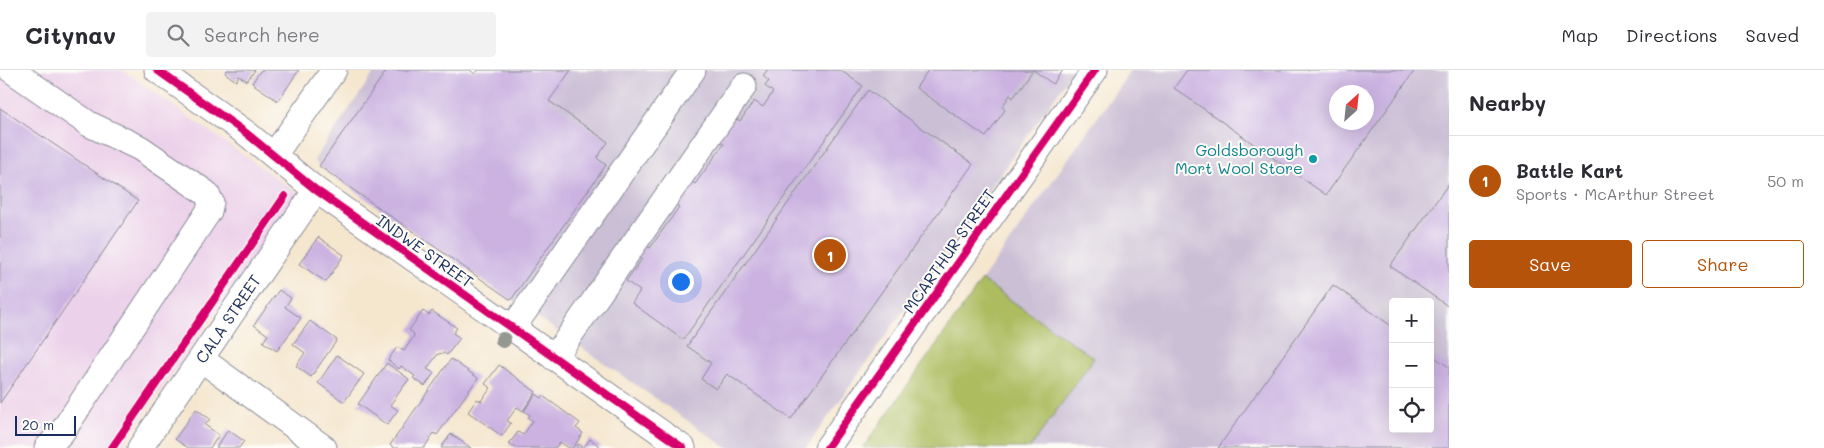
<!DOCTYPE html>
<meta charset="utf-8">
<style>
:root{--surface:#fff;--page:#f2f2f3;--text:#2b2b33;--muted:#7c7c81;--line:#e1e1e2;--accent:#b45309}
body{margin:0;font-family:Mali,sans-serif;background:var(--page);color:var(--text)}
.controls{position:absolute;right:15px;bottom:15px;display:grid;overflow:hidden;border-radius:5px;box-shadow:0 5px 20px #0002}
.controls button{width:45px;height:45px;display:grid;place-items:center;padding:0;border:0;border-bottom:1px solid var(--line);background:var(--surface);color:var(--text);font:25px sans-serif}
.compass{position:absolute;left:1329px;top:15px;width:45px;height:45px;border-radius:50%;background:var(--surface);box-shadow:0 5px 20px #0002;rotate:27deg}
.scale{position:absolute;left:15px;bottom:12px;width:61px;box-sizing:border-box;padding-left:5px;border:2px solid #1b2f5e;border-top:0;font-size:14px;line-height:18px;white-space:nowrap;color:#1b2f5e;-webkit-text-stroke:4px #fdfcf7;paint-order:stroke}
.you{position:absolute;left:680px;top:211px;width:18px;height:18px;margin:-12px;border:4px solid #fff;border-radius:50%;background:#1a73e8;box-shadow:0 0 0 8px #1a73e833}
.badge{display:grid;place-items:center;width:32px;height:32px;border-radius:50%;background:var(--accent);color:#fff;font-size:16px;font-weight:700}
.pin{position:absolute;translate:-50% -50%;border:2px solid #fff;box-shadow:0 1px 5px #0006}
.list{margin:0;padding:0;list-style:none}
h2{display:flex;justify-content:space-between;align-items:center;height:65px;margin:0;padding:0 20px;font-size:21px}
h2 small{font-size:16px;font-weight:400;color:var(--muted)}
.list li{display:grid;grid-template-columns:32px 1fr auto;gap:15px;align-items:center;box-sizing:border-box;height:90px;padding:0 20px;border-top:1px solid var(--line)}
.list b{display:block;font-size:19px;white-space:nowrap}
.list p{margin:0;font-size:16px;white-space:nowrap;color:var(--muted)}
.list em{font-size:16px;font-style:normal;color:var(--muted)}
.actions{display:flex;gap:10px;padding:15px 20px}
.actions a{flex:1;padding:11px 0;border:1px solid var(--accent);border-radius:5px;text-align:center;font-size:18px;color:var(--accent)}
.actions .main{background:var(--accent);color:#fff}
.icon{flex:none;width:28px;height:28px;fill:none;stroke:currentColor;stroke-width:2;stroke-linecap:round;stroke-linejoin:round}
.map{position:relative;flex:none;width:1449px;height:378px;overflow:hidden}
header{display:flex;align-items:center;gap:30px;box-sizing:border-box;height:70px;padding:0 25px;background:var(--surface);border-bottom:1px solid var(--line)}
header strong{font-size:24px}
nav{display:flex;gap:28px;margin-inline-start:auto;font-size:18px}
.search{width:350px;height:45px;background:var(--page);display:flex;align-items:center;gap:12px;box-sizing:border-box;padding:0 18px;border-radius:5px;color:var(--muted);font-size:19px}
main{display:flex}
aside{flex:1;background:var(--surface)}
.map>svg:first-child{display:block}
.built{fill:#ecd1ea}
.industrial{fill:#cbbfd5;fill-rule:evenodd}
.green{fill:#acbc5e;stroke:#64765e}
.building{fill:#cbb2e1;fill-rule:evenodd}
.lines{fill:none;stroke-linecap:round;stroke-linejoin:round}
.minor-casing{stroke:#888a96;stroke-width:27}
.minor{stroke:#fff;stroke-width:25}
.cycleway-casing{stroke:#fdfcf7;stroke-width:11}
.cycleway{stroke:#d6006c;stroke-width:8}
.tree{fill:#959890}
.culture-dot{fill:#0f9aa8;stroke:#fdfcf7;stroke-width:2}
.labels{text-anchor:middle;stroke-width:4;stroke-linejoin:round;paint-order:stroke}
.culture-label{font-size:16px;fill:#0d838f;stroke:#fdfcf7;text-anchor:end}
.street-label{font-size:16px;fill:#1b2f5e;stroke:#fdfcf7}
</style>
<header>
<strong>Citynav</strong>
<div class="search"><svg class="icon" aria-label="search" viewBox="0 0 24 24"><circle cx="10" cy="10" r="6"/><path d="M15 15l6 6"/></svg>Search here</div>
<nav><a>Map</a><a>Directions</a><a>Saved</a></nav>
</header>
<main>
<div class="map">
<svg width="1449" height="378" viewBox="0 0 1449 378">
<rect width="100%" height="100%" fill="#fdfcf7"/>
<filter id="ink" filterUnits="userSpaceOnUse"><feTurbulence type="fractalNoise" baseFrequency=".02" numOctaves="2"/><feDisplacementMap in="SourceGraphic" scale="10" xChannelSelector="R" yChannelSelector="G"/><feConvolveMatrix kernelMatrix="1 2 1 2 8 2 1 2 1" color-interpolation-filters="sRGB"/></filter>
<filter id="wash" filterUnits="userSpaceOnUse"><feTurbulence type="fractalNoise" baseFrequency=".0096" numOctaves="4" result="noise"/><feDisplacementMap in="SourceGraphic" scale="20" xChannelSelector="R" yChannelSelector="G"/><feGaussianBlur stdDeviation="1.12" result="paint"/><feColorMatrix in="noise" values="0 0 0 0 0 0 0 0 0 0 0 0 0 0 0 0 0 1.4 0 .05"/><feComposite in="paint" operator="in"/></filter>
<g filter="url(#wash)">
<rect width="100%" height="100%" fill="#f5e6ce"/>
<path class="built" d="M0,0H122L299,124L121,378H0Z"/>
<path class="industrial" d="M376,0H1074L806,378H727L319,96L314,90Z
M1131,0H1449V378H863ZM1336,22H1366V52H1336ZM1393,232H1430V359H1393Z"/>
<path class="green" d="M982,210L1094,288L1030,378H863Z"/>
<g id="blocks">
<path class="building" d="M227,0H255L247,11L239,6L236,11L225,3Z
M261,0H299L278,31L252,13Z
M387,0H470L475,4L478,0H571L549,31L608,72L597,88L606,95L511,230L319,96Z
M767,0H840L863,16L683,270L632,233L640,221L626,211L642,189L636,185L644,174L650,178L679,137L673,133L689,110L695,114L724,74L718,70L734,47L740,51L754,31L763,37L773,22L765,16L769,11L763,6Z
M928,0H1063L1053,14L1033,0L1013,28L1010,25L1002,37L1005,40L986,67L916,18Z
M1187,0H1415L1326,125L1174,18ZM1336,22H1366V52H1336Z
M868,20L973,94L791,349L727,304L716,319L701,309L711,293L687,276Z
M0,38L138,131L0,333Z
M1449,113V237L1390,196Z
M318,167L344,185L326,212L299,194Z
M1333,215L1393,257V359H1430V284L1449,297V378H1218Z
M279,220L291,228L285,237L301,248L277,281L263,272L268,265L254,255Z
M423,241L429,245L432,241L457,258L453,263L460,268L447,285L444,283L438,284L427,299L434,303L425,316L413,308L415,306L401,296L399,299L388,290L397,277L404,281L414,266L413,263L409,260Z
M310,251L337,270L311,307L296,296L305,283L293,274Z
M337,285L364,304L344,332L318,313Z
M451,289L478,308L437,365L434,363L424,378H394L390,375Z
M387,293L409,309L390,335L398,340L387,355L358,334Z
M499,295L536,322L523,341L517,337L507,351L511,353L502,366L468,342L477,329L481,331L491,318L485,314Z
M536,324L542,328L543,326L580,353L576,358L583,363L573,378H569L560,372L555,378H516L509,374L518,362L523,365L533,351L528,348L530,345L524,341Z
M196,339L210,349L205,355L219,365L210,378H188L175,369Z
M228,360L244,371L239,378H216Z
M451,364L471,378H441Z
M590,369L602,378H576L578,374L583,378Z"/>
</g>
</g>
<g filter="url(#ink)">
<use href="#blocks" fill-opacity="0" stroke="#888a96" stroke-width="1"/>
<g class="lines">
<defs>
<path id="minor" d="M11,0L89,54L140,78L206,123L211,132L209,141L62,362L47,378
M157,0L246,63L316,120L683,378
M274,85L334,0
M512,259L693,0
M554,288L744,16
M201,289L324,378
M140,378L316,120
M827,378L1095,0"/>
</defs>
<use href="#minor" class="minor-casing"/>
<use href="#minor" class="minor"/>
<defs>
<path id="cycleway" d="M157,0L246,63L316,120L683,378
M112,378L285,126
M827,378L1095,0"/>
</defs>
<use href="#cycleway" class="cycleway-casing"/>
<use href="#cycleway" class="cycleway"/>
</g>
<circle class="tree" cx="503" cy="270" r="8"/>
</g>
<circle class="culture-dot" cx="1313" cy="89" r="5"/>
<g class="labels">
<g class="culture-label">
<text x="1303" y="86">Goldsborough<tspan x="1303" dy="18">Mort Wool Store</tspan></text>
</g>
<g class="street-label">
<text transform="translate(425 181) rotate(35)" y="6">INDWE STREET</text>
<text transform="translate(949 181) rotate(-55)" y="6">MCARTHUR STREET</text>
<text transform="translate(228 249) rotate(-56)" y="6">CALA STREET</text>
</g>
</g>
</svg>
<div class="controls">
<button>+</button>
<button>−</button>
<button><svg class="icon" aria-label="locate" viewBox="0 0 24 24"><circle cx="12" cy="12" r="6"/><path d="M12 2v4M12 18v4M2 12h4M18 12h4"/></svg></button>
</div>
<svg class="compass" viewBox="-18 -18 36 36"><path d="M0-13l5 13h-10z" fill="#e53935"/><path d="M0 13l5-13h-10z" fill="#7c7c81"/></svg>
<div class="scale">20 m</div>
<div class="you"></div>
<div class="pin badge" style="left:830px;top:185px">1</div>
</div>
<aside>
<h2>Nearby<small></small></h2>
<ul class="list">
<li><span class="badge">1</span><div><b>Battle Kart</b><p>Sports · McArthur Street</p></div><em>50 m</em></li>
</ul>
<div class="actions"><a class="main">Save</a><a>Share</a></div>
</aside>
</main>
